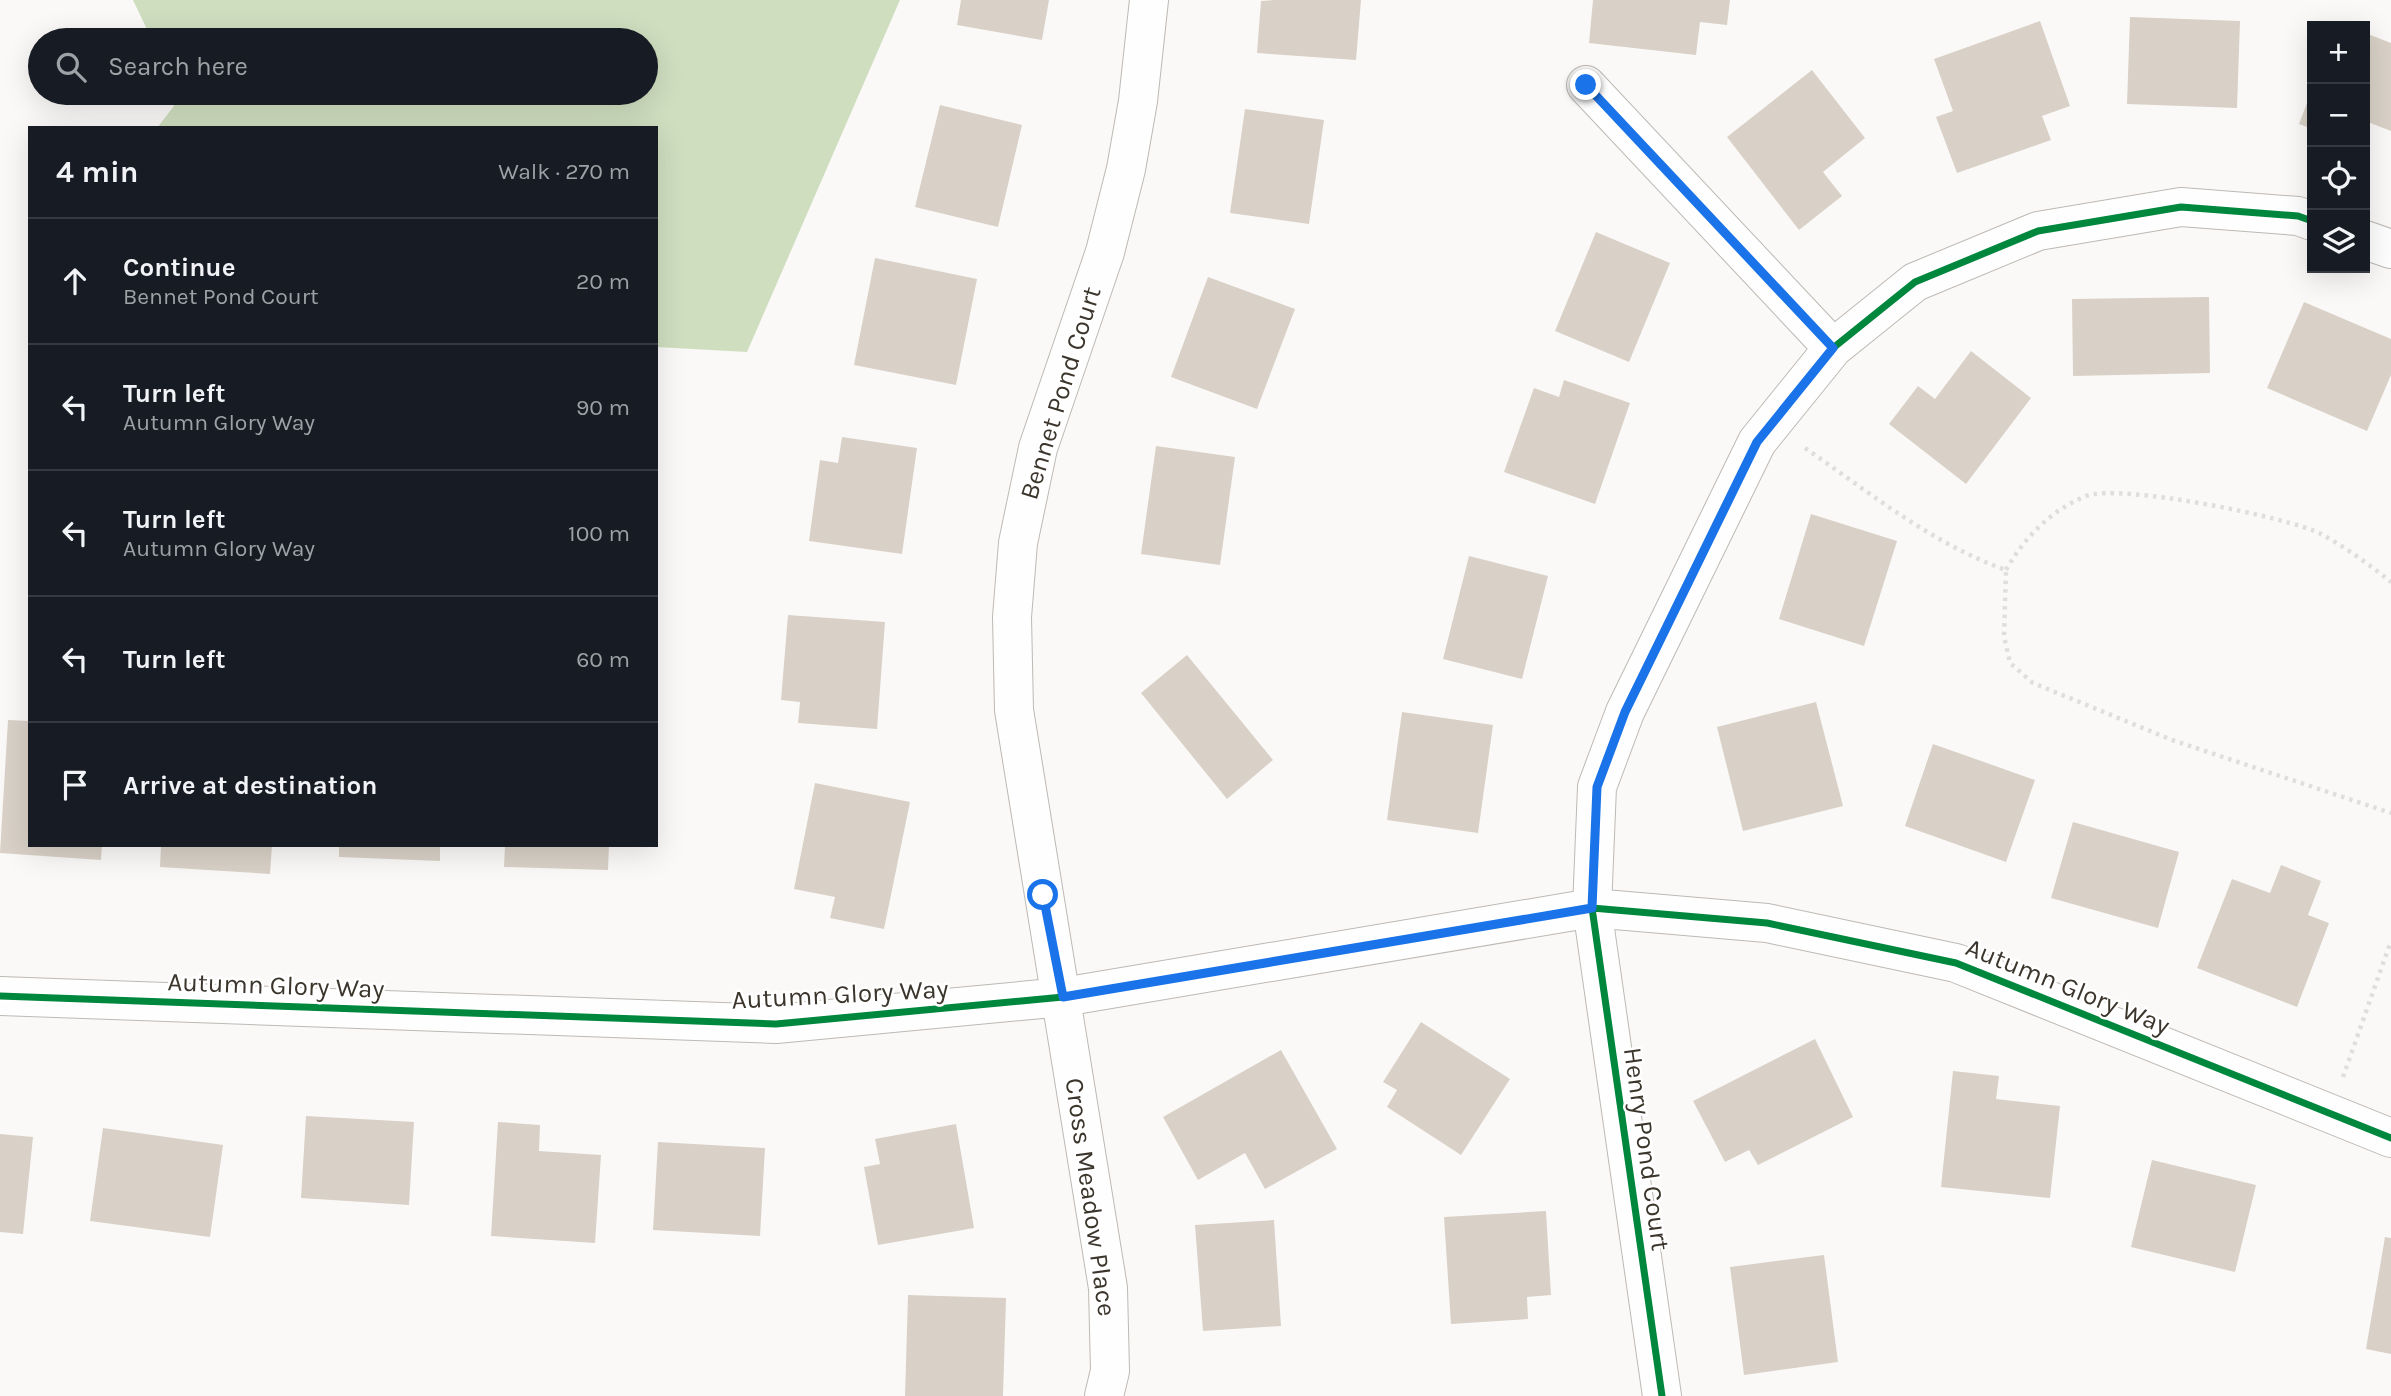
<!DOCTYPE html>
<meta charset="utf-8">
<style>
:root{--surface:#171b24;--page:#20242c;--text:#f1f3f6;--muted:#9ea1a6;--line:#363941}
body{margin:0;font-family:Karla,sans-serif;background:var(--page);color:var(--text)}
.controls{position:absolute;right:21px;top:21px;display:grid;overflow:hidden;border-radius:0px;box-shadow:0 7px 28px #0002}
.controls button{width:63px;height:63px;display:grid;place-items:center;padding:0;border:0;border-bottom:2px solid var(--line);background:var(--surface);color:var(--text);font:35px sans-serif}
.stop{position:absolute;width:21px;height:21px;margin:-16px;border:5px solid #1a73e8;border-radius:50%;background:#fff}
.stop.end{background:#1a73e8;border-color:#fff;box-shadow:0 2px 7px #0008}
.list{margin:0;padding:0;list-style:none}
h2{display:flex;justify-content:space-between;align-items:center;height:91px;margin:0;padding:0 28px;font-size:30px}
h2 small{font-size:23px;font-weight:400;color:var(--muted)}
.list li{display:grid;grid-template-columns:46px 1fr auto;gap:21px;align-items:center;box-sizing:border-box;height:126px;padding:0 28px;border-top:2px solid var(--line)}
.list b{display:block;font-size:26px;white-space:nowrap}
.list p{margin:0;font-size:23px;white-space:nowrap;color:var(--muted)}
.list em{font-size:23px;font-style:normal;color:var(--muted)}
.icon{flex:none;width:38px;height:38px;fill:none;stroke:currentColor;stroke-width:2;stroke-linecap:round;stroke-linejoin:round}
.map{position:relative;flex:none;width:2391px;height:1396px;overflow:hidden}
.search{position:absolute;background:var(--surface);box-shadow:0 7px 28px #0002;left:28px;top:28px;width:630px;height:77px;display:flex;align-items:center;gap:18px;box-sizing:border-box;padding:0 24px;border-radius:38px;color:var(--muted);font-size:26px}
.panel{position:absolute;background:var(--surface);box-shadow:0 7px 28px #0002;left:28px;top:126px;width:630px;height:721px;border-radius:0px}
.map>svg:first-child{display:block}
.forest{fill:#cfdebf}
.building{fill:#d9d1c7}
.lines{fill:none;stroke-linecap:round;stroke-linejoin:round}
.minor-casing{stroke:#bdb9b4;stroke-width:40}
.path{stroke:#dfdedd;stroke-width:4.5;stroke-dasharray:3.5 5;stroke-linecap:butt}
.minor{stroke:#fefefe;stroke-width:38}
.cycleway-casing{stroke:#fff;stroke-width:11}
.cycleway{stroke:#00873e;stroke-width:7}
.route{stroke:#1a73e8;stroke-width:9}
.labels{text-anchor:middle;stroke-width:5;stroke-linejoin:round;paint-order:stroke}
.street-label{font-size:26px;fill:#3b352c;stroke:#fff}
</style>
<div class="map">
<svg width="2391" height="1396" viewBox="0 0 2391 1396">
<rect width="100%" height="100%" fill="#fbf9f7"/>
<path class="forest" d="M133,0H900L747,352L656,347V128H157L174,106L169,93H646V40H152Z"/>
<path class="building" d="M961,0H1049L1042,40L957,25Z
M1274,0H1361L1356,60L1257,53L1261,1Z
M1593,0H1730L1727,25L1700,22L1696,55L1589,43Z
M2130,17L2240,21L2237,108L2127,104Z
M2040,21L2070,106L2042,116L2051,140L1957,173L1936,117L1953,111L1934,59Z
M2365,33L2391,43V131L2365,121Z
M1812,70L1865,138L1823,172L1842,196L1799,230L1727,137Z
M2312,90V129L2299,124Z
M940,105L1022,125L998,227L915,207Z
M1245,109L1324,120L1309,224L1230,213Z
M1596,232L1670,263L1629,362L1555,331Z
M875,258L977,279L956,385L854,365Z
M1208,277L1295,309L1257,409L1171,377Z
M2209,297L2210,373L2073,376L2072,299Z
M2304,302L2391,339V375L2367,431L2267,388Z
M1971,351L2031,398L1966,484L1889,424L1918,386L1935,399Z
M1564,380L1630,403L1595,504L1504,472L1534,388L1559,397Z
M842,437L917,448L902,554L809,541L820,460L838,463Z
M1156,446L1235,457L1220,565L1141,554Z
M1811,514L1897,541L1864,646L1779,619Z
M1469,556L1548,576L1522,679L1443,659Z
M788,615L885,622L877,729L798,723L800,702L781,700Z
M1187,655L1273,760L1227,799L1141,693Z
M1816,702L1843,806L1743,831L1717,727Z
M1402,712L1493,725L1478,833L1387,820Z
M8,720L30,721V845H102L101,860L0,853Z
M1933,744L2035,780L2006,862L1905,826Z
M815,783L910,802L884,929L830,918L835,897L794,889Z
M2073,822L2179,852L2158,928L2051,898Z
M161,845H272L270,874L160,867Z
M339,845H440V861L339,857Z
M505,845H609L608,870L504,867Z
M2281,865L2321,881L2308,915L2329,923L2297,1007L2197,968L2232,879L2270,893Z
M1421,1022L1510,1079L1461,1155L1387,1107L1397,1090L1383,1082Z
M1815,1039L1853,1117L1758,1165L1749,1150L1725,1162L1693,1101Z
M1281,1050L1337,1149L1265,1189L1245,1153L1198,1180L1163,1117Z
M1953,1071L1999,1076L1996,1099L2060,1106L2050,1198L1941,1187Z
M306,1116L414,1122L409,1205L301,1198Z
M498,1122L540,1125L539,1151L601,1155L595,1243L491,1236Z
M956,1124L974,1228L878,1245L864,1167L880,1164L875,1139Z
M103,1128L223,1145L210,1237L90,1221Z
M0,1134L33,1137L23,1234L0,1232Z
M658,1142L765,1148L760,1236L653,1230Z
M2152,1160L2256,1185L2235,1272L2131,1247Z
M1546,1211L1551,1295L1527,1297L1528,1319L1451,1324L1444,1217Z
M1274,1220L1281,1326L1203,1331L1195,1225Z
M2385,1237L2391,1238V1354L2366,1349Z
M1824,1255L1838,1362L1744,1375L1730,1267Z
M908,1295L1006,1298L1003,1396H905Z"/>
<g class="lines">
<defs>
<path id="minor" d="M1586,85L1833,348
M2365,240L2391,249
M0,996L776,1024L1063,997L1592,908L1767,923L1956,963L2391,1138
M1104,1396L1110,1371L1108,1288L1014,710L1012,617L1018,543L1038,448L1105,252L1126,169L1138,101L1149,0
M1662,1396L1592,908L1597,787L1625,712L1757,442L1833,348L1915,282L2038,231L2181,207L2298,216L2312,221"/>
</defs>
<use href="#minor" class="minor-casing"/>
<path class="path" d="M1805,448C1869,492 1932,544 2006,570L2004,636L2010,663L2033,683L2172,740L2391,813
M2006,570C2024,538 2051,510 2086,496C2118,483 2289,517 2321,534C2345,547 2370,565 2391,582
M2343,1077L2391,941"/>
<use href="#minor" class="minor"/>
<defs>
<path id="cycleway" d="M0,996L776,1024L1063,997L1592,908L1767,923L1956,963L2391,1138
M1662,1396L1592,908L1597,787L1625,712L1757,442L1833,348L1915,282L2038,231L2181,207L2298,216L2312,221"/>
</defs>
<use href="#cycleway" class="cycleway-casing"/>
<use href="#cycleway" class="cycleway"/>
</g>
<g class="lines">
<path class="route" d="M1043,895L1063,997L1592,908L1597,787L1625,712L1757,442L1833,348L1586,85"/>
</g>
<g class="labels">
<g class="street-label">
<text transform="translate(1060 393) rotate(-73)" y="9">Bennet Pond Court</text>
<text transform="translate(276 985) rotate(2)" y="9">Autumn Glory Way</text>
<text transform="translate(2068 986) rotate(22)" y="9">Autumn Glory Way</text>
<text transform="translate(840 994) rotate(-3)" y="9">Autumn Glory Way</text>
<text transform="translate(1647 1149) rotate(82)" y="9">Henry Pond Court</text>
<text transform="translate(1091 1197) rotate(82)" y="9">Cross Meadow Place</text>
</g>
</g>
</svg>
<div class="controls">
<button>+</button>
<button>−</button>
<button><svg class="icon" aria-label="locate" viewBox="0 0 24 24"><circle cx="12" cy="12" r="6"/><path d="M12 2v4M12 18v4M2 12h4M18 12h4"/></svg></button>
<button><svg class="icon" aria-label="layers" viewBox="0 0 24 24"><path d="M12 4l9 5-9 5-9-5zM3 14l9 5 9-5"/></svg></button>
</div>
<div class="stop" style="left:1043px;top:895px"></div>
<div class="stop end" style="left:1586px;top:85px"></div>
<div class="search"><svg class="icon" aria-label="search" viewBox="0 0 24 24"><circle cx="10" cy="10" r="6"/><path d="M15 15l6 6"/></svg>Search here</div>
<section class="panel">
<h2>4 min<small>Walk · 270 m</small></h2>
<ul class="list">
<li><svg class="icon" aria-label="ahead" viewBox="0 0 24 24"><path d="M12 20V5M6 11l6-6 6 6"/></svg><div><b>Continue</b><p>Bennet Pond Court</p></div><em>20 m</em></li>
<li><svg class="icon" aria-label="left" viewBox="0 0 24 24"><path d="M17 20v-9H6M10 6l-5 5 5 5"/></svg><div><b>Turn left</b><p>Autumn Glory Way</p></div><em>90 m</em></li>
<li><svg class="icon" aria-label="left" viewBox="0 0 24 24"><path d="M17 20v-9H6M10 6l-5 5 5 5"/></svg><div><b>Turn left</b><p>Autumn Glory Way</p></div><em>100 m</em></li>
<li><svg class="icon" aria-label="left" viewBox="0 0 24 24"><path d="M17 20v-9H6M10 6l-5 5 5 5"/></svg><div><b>Turn left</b></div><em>60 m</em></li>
<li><svg class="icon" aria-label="arrive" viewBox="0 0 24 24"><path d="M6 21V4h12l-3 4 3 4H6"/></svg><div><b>Arrive at destination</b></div></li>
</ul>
</section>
</div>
